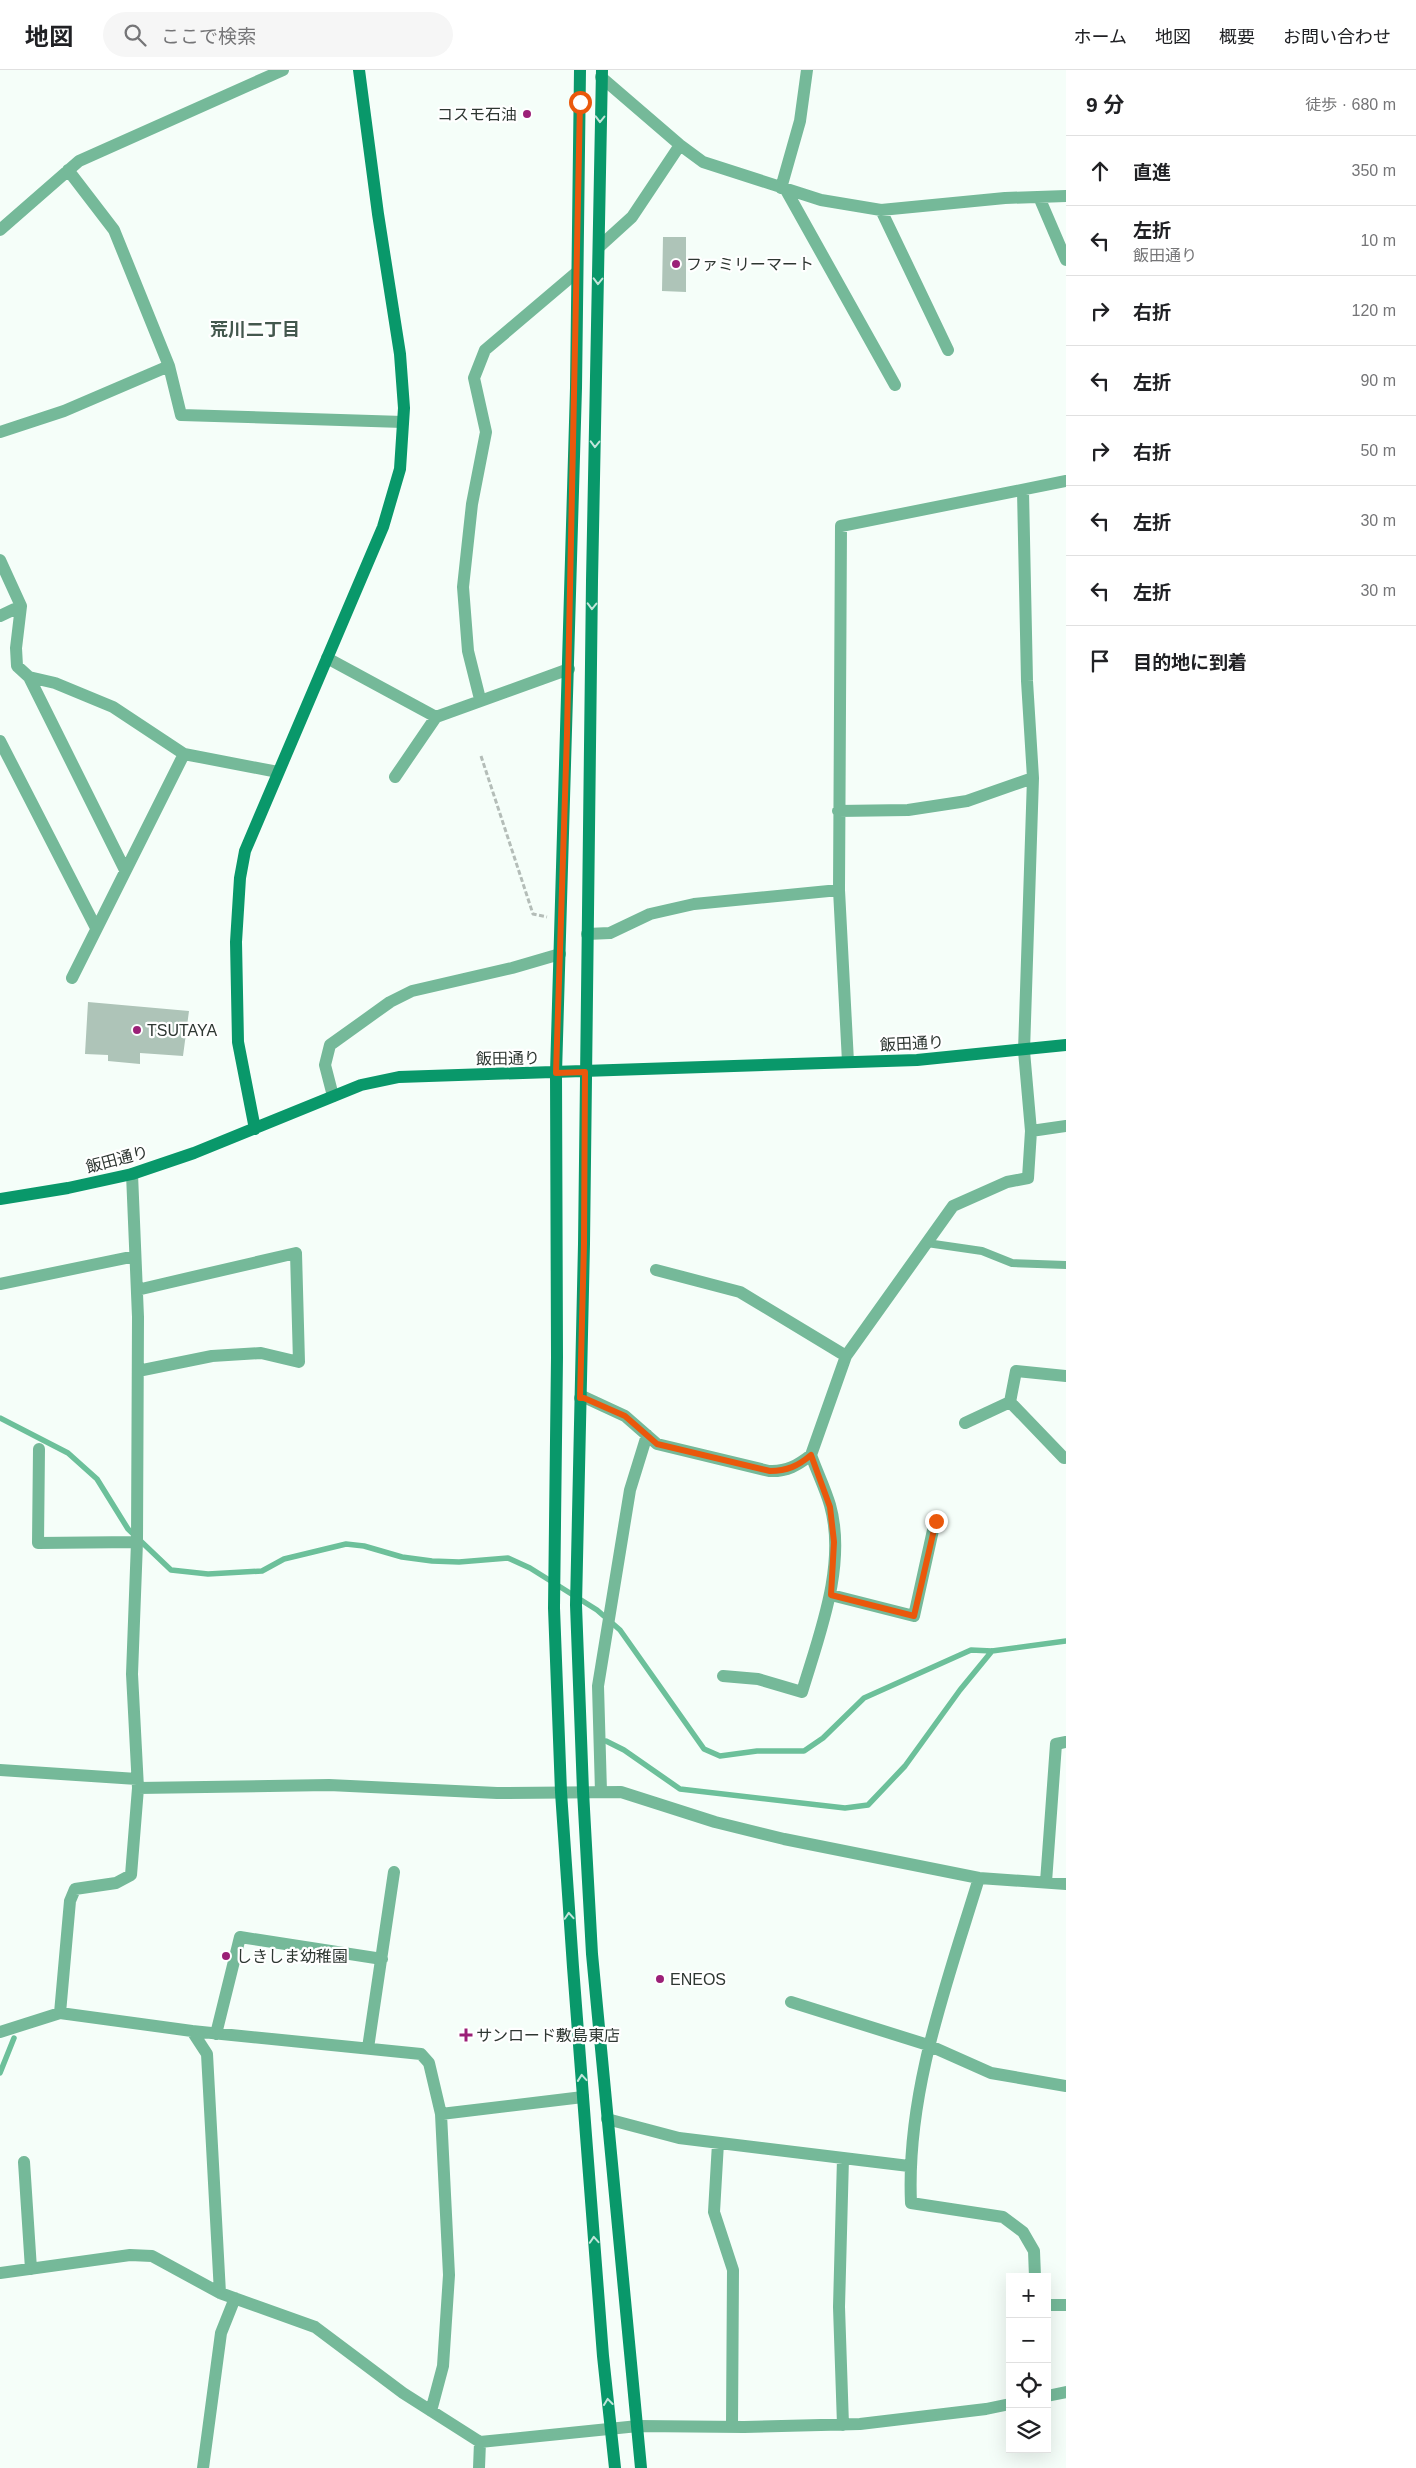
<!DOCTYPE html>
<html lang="ja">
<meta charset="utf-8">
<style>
:root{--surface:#fff;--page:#f6f6f6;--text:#202124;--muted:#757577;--line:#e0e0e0}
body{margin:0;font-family:Arial,"Noto Sans JP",sans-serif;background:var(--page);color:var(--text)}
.controls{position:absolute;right:15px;bottom:15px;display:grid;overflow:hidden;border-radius:0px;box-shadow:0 5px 20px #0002}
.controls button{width:45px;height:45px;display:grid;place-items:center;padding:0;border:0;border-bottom:1px solid var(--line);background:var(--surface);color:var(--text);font:25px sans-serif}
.stop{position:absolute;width:15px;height:15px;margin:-11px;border:4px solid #ea580c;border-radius:50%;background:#fff}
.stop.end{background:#ea580c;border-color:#fff;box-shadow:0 1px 5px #0008}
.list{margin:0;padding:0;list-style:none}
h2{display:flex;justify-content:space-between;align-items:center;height:65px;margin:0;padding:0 20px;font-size:21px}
h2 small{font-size:16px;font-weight:400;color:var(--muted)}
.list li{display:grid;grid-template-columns:32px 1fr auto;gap:15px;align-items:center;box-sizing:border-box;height:70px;padding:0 20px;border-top:1px solid var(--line)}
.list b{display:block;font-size:19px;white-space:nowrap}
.list p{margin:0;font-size:16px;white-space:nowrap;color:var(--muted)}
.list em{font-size:16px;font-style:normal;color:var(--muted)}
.icon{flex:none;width:28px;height:28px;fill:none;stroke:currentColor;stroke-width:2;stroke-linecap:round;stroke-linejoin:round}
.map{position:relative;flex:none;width:1066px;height:2398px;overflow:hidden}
header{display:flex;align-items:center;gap:30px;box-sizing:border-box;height:70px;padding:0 25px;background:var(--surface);border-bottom:1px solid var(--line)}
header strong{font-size:24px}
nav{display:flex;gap:28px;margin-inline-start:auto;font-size:18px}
.search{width:350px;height:45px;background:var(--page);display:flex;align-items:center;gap:12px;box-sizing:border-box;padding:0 18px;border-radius:28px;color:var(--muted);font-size:19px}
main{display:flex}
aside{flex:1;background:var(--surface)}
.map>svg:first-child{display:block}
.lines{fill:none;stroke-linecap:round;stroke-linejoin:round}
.stream{stroke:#6cc09a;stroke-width:5.5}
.building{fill:#aec4b8}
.path{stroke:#b4bdb8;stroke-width:3;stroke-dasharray:5 2.5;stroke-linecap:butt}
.lane{stroke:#75b999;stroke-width:8}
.street{stroke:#75b999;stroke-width:12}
.secondary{stroke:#09986a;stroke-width:12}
.oneway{stroke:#c2e5da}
.route{stroke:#ea580c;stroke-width:6}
.poi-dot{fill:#9b2077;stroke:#fff;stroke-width:2}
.labels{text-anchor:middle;stroke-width:4.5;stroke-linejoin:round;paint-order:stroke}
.poi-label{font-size:16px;fill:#2e3732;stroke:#fff;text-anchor:start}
.street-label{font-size:16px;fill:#2e3732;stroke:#fff}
.neighbourhood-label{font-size:18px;font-weight:bold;fill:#44584e;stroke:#fff}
</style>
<header>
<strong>地図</strong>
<div class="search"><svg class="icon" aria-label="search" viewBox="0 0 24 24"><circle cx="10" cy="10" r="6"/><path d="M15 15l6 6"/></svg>ここで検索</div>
<nav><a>ホーム</a><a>地図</a><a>概要</a><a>お問い合わせ</a></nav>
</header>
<main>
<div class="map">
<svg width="1066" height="2398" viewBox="0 0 1066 2398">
<rect width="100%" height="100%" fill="#f5fef9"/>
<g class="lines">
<path class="stream" d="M0,1348L68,1383L97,1409L128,1459L171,1500L208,1504L262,1501L284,1489L346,1474L364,1476L402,1487L432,1491L459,1492L508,1488L530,1498L597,1540L620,1560L704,1679L720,1686L757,1681H804L823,1668L864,1628L971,1580L992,1581L1066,1571
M606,1671L624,1680L680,1719L845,1738L868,1735L905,1696L960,1620L992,1581
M0,2003L14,1968"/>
</g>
<path class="building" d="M663,167H686V222L662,221Z
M88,932L189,941L183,986L140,983V994L108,991V985L85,984Z"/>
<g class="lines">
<path class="path" d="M481,686L533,844L547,847"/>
<path class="lane" d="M927,1173L982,1181L1012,1193L1066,1195"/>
<path class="street" d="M601,7L680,75L703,92L821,130L881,140L1005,128L1066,126
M68,100L114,160L169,296L181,345L403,352
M781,118L800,51L807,0
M786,120L895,315
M1039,127L1066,190
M881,140L948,280
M0,160L79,91L283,0
M599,177L632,147L680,75
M0,362L64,341L169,296
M1023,421L1027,611L1033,708L1024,981L1031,1061
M0,490L21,536L16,578L17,596L29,607L55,613L113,637L184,684L278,702
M0,546L21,536
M327,588L436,647L569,599
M29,607L125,800
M480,629L468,581L463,517L472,434L486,362L474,308L485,280L577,202
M0,671L96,858
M395,707L436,647
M838,741L908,740L967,731L1033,708
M587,864L610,863L650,844L694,834L839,820
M72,908L184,684
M848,992L839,820L841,456L1066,411
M333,1026L325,995L330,975L390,932L412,921L512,898L560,884
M656,1200L740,1222L846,1286
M0,1214L135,1186
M137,1220L296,1183L299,1292L261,1283L212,1286L138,1301
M580,1328L584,1327L625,1346L657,1374L769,1401C787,1402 798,1395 811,1385L846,1286L953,1136L1007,1112L1028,1108L1031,1061L1066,1056
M1010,1332L1064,1388
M965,1353L1010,1332L1016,1301L1066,1306
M39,1379L38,1473L137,1472
M831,1525L914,1546L935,1451
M723,1606L758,1609L802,1622C819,1565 847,1495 830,1435C825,1418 817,1402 811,1385
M0,1700L137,1709
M138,1718L329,1715L497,1723L621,1722L715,1752L784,1769L979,1808L1066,1814
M601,1722L598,1616L630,1420L647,1365
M979,1808C947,1913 906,2022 911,2133L1003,2147L1023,2162L1034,2181L1035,2207
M1046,1812L1056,1674L1066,1672
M791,1932L928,1975L991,2003L1066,2016
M60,1943L70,1831L75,1819L116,1813L131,1805L138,1718L132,1604L137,1472L138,1247L132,1104
M192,1961L421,1984L429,1993L441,2044L449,2205L443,2296L431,2341
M0,1962L60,1943L192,1961L207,1984L220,2223
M216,1964L240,1867L382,1889
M368,1978L394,1802
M441,2044L583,2027
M607,2049L679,2068L909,2096
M718,2073L714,2142L733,2200L732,2357
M843,2088L839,2237L843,2355
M24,2092L31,2199
M0,2203L130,2185L152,2186L220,2223L315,2257L403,2323L480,2372L638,2356L744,2357L860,2354L986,2339L1010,2334
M1047,2235H1066
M1047,2326L1066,2322
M203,2398L221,2263L235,2228
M479,2398L480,2372"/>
<path class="secondary" d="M580,0L576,318L556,1003L557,1287L554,1538L561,1722L573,1897L603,2286L615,2398
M602,0L592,511L584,1174L576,1535L583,1721L592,1884L641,2398
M255,1059L238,972L236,872L240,808L245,781L383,457L400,399L404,338L400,284L378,144L359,0
M0,1129L68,1118L132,1104L194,1083L361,1015L399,1007L917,990L1066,975"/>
</g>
<defs><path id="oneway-chevron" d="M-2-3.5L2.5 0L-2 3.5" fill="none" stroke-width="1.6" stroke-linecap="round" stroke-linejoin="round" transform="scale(1.25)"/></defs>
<g class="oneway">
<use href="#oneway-chevron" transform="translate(600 49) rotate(91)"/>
<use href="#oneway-chevron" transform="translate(598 211) rotate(91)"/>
<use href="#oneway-chevron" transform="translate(595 374) rotate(91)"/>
<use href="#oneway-chevron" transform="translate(592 536) rotate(91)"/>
<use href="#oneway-chevron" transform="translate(569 1846) rotate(-94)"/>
<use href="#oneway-chevron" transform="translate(582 2008) rotate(-95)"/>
<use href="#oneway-chevron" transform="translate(594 2170) rotate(-94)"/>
<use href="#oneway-chevron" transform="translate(608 2332) rotate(-97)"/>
</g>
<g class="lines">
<path class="route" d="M580,32L567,664L556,1003L585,1002L584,1174L580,1328H584L625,1346L657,1374L770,1401C787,1401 798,1396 811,1385L830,1437L834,1472L831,1525L914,1546L936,1451"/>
</g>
<g class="poi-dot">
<circle cx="527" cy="44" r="5"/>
<circle cx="676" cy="194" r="5"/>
<circle cx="137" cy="960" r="5"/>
<circle cx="226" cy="1886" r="5"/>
<circle cx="660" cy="1909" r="5"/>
<path d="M463.5 1957.5h5v5h5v5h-5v5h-5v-5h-5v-5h5z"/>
</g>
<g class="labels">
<g class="poi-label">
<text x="517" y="50" text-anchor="end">コスモ石油</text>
<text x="686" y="200">ファミリーマート</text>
<text x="147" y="966">TSUTAYA</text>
<text x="236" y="1892">しきしま幼稚園</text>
<text x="670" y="1915">ENEOS</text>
<text x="476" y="1971">サンロード敷島東店</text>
</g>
<g class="street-label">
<text transform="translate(912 973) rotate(-3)" y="6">飯田通り</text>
<text transform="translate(508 988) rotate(-1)" y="6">飯田通り</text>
<text transform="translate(117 1089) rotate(-15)" y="6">飯田通り</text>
</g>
<g class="neighbourhood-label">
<text x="255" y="266">荒川二丁目</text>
</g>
</g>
</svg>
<div class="controls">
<button>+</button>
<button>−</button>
<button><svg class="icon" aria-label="locate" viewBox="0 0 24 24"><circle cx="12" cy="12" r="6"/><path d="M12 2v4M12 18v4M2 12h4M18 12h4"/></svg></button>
<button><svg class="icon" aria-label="layers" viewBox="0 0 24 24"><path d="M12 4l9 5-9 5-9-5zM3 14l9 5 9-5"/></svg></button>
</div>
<div class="stop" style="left:580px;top:32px"></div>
<div class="stop end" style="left:936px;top:1451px"></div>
</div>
<aside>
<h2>9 分<small>徒歩 · 680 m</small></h2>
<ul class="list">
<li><svg class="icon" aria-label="ahead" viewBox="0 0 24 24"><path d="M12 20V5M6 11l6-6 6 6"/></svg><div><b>直進</b></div><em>350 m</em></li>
<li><svg class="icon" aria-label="left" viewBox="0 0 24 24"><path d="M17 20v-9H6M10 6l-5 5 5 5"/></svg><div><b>左折</b><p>飯田通り</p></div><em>10 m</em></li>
<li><svg class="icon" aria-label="right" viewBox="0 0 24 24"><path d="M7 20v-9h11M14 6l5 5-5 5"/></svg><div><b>右折</b></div><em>120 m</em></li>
<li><svg class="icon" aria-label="left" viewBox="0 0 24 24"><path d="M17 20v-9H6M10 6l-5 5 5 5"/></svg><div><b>左折</b></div><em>90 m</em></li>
<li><svg class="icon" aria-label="right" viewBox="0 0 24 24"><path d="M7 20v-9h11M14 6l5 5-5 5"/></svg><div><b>右折</b></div><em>50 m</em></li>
<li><svg class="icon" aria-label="left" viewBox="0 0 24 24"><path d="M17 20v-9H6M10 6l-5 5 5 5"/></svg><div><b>左折</b></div><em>30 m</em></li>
<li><svg class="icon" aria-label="left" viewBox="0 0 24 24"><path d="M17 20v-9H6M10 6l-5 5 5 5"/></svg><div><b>左折</b></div><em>30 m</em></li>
<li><svg class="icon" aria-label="arrive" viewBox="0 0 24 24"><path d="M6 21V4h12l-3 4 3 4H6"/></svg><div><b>目的地に到着</b></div></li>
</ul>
</aside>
</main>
